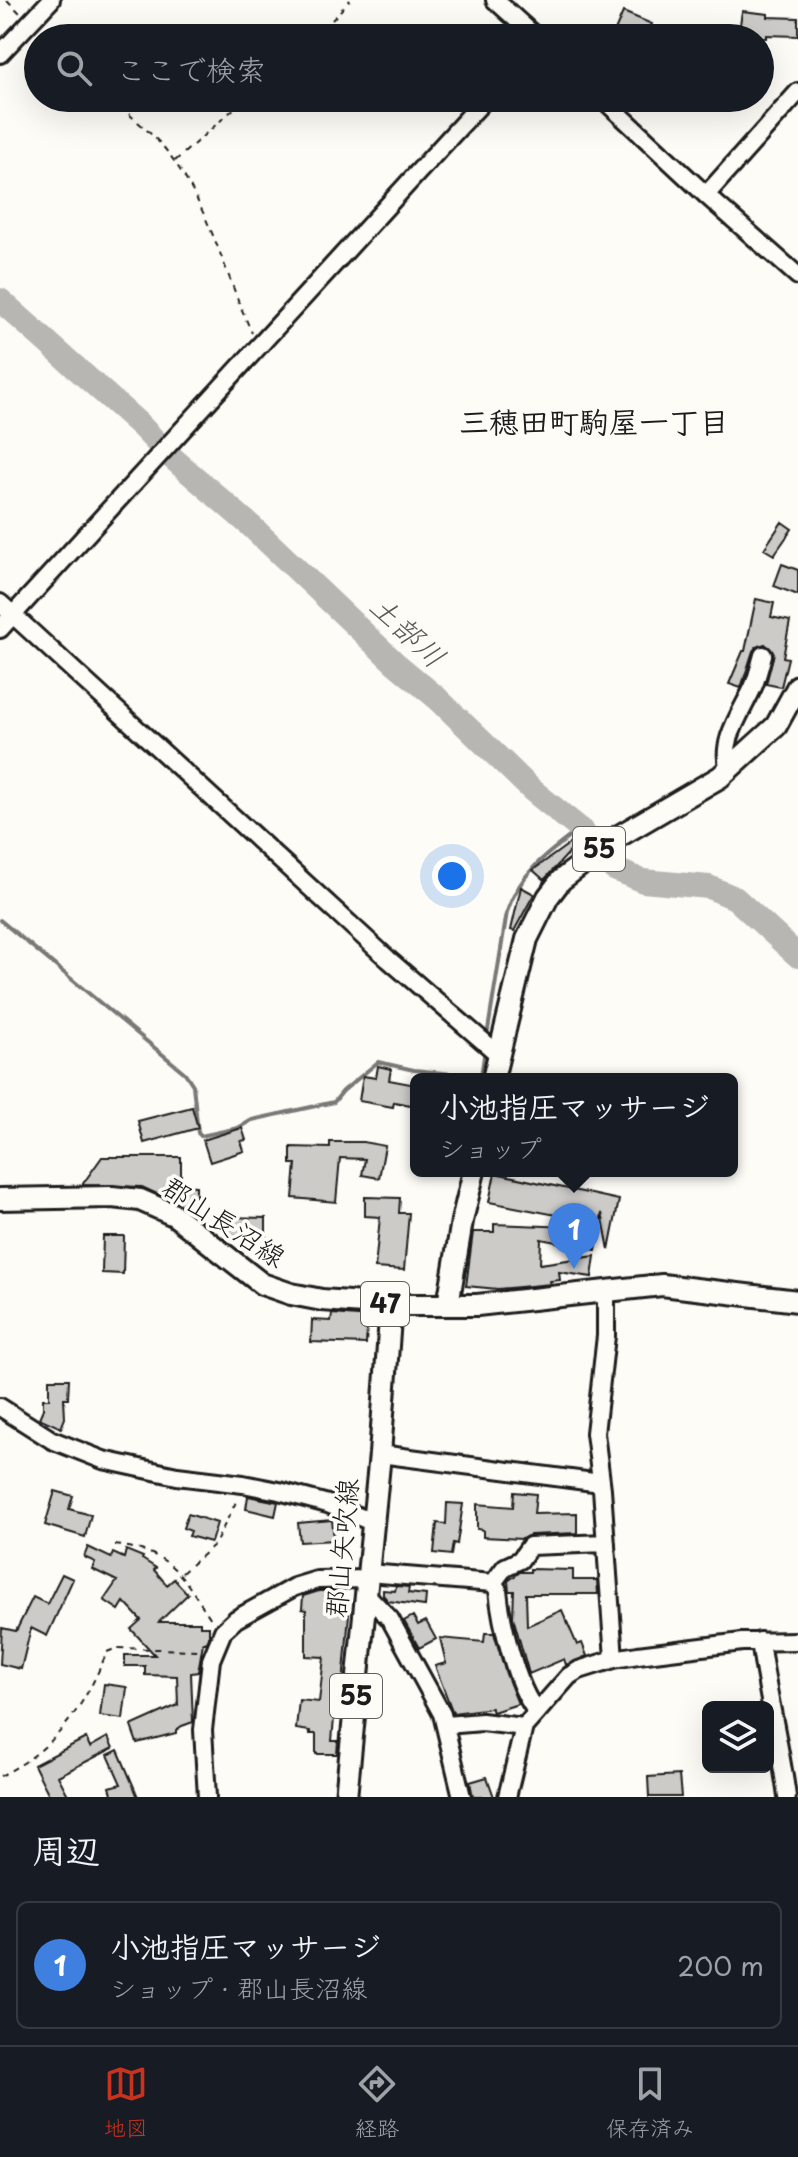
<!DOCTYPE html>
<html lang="ja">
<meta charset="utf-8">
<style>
:root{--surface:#171b24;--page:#242831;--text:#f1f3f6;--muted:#9ea1a6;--line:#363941;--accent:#c8321e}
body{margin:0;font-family:"Playpen Sans","Klee One",sans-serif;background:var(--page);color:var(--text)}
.controls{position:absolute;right:24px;bottom:24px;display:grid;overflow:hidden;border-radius:12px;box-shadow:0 8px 32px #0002}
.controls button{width:72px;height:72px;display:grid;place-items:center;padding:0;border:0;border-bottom:2px solid var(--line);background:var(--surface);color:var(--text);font:40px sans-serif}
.you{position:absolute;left:452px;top:876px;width:28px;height:28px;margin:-20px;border:6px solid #fff;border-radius:50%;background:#1a73e8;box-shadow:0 0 0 12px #1a73e833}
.badge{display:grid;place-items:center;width:52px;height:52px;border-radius:50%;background:var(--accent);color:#fff;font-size:26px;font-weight:700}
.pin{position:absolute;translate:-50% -66px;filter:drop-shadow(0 2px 4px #0008)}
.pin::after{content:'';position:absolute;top:42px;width:28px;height:24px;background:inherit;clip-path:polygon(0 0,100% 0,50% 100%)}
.popup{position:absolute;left:410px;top:1073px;width:328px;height:104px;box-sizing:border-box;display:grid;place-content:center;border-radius:12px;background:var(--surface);filter:drop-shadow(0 2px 6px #0005);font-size:26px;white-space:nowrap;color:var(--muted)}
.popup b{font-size:30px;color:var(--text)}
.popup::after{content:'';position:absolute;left:50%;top:100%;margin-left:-16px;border:16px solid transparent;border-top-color:var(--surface)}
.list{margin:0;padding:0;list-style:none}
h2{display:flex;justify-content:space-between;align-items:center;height:104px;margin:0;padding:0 32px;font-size:34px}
h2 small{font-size:26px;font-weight:400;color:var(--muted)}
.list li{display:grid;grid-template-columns:52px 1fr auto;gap:24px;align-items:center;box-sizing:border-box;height:128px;margin:0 16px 16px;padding:0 16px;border:2px solid var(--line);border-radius:12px}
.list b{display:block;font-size:30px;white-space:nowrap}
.list p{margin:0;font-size:26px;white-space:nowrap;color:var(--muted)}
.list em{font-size:26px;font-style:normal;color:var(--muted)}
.icon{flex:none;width:44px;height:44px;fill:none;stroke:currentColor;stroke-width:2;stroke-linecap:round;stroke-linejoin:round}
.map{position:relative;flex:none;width:798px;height:1797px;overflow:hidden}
.search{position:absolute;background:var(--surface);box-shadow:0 8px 32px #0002;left:24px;right:24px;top:24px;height:88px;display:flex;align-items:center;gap:20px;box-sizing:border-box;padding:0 28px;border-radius:44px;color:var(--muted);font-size:30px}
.sheet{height:248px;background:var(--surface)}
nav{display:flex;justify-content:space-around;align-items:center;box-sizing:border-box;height:112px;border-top:2px solid var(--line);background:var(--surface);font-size:22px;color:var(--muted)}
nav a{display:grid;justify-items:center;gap:4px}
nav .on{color:var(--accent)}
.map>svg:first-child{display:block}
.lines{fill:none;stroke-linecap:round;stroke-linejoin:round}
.stream{stroke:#797876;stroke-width:4}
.river{stroke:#b7b6b2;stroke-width:24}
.building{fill:#cccbc8;stroke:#1c1c1c;stroke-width:2}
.minor-casing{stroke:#1c1c1c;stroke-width:22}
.major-casing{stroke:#1c1c1c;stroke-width:26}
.path{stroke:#1c1c1c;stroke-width:2;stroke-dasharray:6 6;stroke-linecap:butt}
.minor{stroke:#fdfcf7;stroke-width:16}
.major{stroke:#fdfcf7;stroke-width:20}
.labels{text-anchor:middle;stroke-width:7;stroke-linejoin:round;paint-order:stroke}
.shield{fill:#fdfcf7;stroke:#605f5e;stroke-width:2}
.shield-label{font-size:26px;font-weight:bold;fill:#1c1c1c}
.street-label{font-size:28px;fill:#1c1c1c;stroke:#fdfcf7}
.neighbourhood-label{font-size:30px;font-weight:bold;fill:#1c1c1c;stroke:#fdfcf7}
.water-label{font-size:30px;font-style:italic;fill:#5a5a58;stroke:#fdfcf7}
</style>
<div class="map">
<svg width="798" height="1797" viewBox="0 0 798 1797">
<rect width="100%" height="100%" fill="#fdfcf7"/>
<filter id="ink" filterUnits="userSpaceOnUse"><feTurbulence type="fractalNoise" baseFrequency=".0125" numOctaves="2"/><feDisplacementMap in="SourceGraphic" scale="16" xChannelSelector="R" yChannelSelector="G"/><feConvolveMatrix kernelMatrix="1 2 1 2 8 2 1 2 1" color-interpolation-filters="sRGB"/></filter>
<g filter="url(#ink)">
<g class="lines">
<path class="stream" d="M0,920L185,1073L193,1085L198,1133L201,1136L238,1128L252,1120L334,1102L343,1091L378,1062L414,1070L481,1077L485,1049
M487,1036L507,912C519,873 549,852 580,829"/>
<path class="river" d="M0,300L140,425L169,455L251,526L395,663L437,698L532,790L580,829L614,869L643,881L709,887L735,898L798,956"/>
</g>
<path class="building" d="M742,11L768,14V17L798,18V36L766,35V38H738Z
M623,12L652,24L646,38H631L615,31Z
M782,522L792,529L774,555L764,549Z
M782,564L798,570V595L774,586Z
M756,599L774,603L771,617L790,621L783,657L788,658L781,687L766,684L774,653L765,644L756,647L753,651L741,688L729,684L743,651H745Z
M573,841L576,845L544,880L533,870Z
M521,887L534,894L514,931L511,930Z
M378,1066L391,1069L389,1080L416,1085V1106L394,1102L393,1107L359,1101L363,1076L376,1078Z
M192,1107L198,1128L144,1143L138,1121Z
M242,1128L246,1140L241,1141L244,1151L210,1162L203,1140Z
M330,1142H363L385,1146L379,1178L362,1175L365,1159L340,1158L336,1202L293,1198L296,1164H291V1147L330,1148Z
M102,1157H181V1185L196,1186V1207H185L142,1187L82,1185Z
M495,1173L619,1200L609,1250L602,1213L596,1250L541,1239L540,1264L595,1256L592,1277L559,1272L560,1280L550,1281L551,1284L498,1289L466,1286L473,1232H494V1224L571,1227L572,1218L489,1202Z
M365,1197L400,1198L399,1213H409L404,1270L375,1268L380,1217L365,1216Z
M227,1217L266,1218V1236H227Z
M103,1236H124L123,1274L102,1273Z
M332,1314L371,1317L370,1327H367L366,1344L311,1342L312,1320L331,1321Z
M49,1379H69L68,1398H64L65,1418L61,1428L39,1418L43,1409V1399H49Z
M55,1491L73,1496L69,1509L91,1515L85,1537L45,1525Z
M514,1492L536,1494L534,1514L577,1513V1533L530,1535L522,1539L483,1537V1530L477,1529V1504L513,1507Z
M248,1496L278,1502L275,1516L246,1509Z
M447,1503L463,1504L457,1544L453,1543L451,1555L434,1553L437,1523L446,1524Z
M188,1514L217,1523L211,1542L189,1536L191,1531L183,1528Z
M332,1520L334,1540L300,1542L298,1523Z
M88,1547L111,1558L113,1553L124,1558L126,1550L143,1557L142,1559L156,1568L154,1570L167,1585L174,1579L188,1594L159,1622H200V1626H209V1635L206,1643H203L198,1672L191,1673L193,1722L182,1726L176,1730V1733L137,1743L131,1726L178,1705L177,1676L145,1675V1666H125V1655H155L131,1629L141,1620L124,1602L119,1610L104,1600L117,1581L92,1569L95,1562L84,1557Z
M530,1569L573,1570V1580H597L598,1594H526L527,1626L562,1610L577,1645L582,1643L587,1656L566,1665L564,1659L529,1674L513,1617L514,1591H509L508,1581L520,1572H530Z
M62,1574L73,1579L47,1636L31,1628L21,1669L0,1664L2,1628L16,1631L33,1597L47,1604Z
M396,1586L409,1587L408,1593L426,1595L425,1606L388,1601L383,1595V1590L395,1591Z
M319,1591H340L338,1613L349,1614L342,1696H336L332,1741H338L337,1754H316V1734H310V1731L296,1729L299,1700L319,1702L324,1657L306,1656V1610L302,1609L303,1596Z
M413,1616L418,1625L426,1621L436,1639L419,1648L404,1621Z
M485,1633H494L506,1674L518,1704L493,1712L491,1708L453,1713L435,1666L446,1663L440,1638L484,1642Z
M104,1684L127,1687L123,1719L100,1716Z
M108,1737L113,1748L58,1776L69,1797H50L34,1765L86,1738L90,1747Z
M118,1750L133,1785L138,1797H113L110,1787L121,1784L108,1755Z
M679,1775L681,1797H649L648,1777Z
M487,1777L494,1797H473L470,1782Z"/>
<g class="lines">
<defs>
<path id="minor" d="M495,0L537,38
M0,54L51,0
M602,98L706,195L798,276
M706,195L798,92
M0,603L388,959L498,1054
M0,629L486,98
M729,769C719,741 743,711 754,685C758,675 760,665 763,655
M606,1291V1336L595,1433L602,1489L614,1659
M0,1407L52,1440L103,1460L177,1476L243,1484L279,1491L328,1504L372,1522
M380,1454L601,1483
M368,1573L493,1583L498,1590C501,1622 516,1687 537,1712
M493,1583L505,1567L520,1560L530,1546L606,1543
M366,1594L390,1619L442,1714L462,1797
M760,1641C767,1693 780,1744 787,1797
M446,1725L482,1722L524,1727
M207,1797L203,1730L211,1660L223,1631L236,1619L294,1587L317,1580L368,1579
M507,1797L524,1727L569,1676L579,1670L614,1659L638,1655L742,1642L798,1641"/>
<path id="major" d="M493,1079L527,939L548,897L561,880L619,836L720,777L776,726L798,686
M0,1199L112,1197L140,1200L174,1215L262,1284L291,1294L322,1300L391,1305H477L662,1285L798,1301
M448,1305L462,1221L474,1171
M346,1797L380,1454L391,1305"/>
</defs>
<use href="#minor" class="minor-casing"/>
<use href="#major" class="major-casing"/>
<path class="path" d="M7,0L20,13
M316,38L350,0
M111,98C130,116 153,133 169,154C209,207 225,274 252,333
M175,161L246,98
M115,1545C173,1552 181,1575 211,1619
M182,1573L215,1544L237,1500
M0,1776C56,1749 84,1707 107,1652L117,1648L197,1650"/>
<use href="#minor" class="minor"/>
<use href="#major" class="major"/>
</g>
</g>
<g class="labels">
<g class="shield">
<rect x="573" y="827" width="52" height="44" rx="6"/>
<rect x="361" y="1282" width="48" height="44" rx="6"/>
<rect x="330" y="1674" width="52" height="44" rx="6"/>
</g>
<g class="shield-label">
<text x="599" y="858">55</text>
<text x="385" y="1313">47</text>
<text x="356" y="1705">55</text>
</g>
<g class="street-label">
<text transform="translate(224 1222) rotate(33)" y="10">郡山長沼線</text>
<text transform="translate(342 1548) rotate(-85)" y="10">郡山矢吹線</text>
</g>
<g class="neighbourhood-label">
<text x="594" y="433">三穂田町駒屋一丁目</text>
</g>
<g class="water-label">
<text transform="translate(407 632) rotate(43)" y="10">土部川</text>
</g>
</g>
</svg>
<div class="controls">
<button><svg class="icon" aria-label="layers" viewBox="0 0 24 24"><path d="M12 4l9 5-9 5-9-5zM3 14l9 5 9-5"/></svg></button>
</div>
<div class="you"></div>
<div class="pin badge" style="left:574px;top:1269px;background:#3f7fe0">1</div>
<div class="popup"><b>小池指圧マッサージ</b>ショップ</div>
<div class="search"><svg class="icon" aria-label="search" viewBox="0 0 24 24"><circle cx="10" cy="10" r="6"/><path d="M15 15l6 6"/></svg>ここで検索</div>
</div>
<section class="sheet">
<h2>周辺<small></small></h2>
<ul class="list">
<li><span class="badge" style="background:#3f7fe0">1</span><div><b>小池指圧マッサージ</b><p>ショップ · 郡山長沼線</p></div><em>200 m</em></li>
</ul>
</section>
<nav>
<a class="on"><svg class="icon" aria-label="map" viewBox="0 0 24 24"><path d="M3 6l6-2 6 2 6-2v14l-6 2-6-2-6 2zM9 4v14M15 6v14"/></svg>地図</a>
<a><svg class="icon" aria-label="directions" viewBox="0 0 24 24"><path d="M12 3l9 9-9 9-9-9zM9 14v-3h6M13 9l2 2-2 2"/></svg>経路</a>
<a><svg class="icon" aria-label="saved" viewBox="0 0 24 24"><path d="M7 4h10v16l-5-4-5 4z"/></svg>保存済み</a>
</nav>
